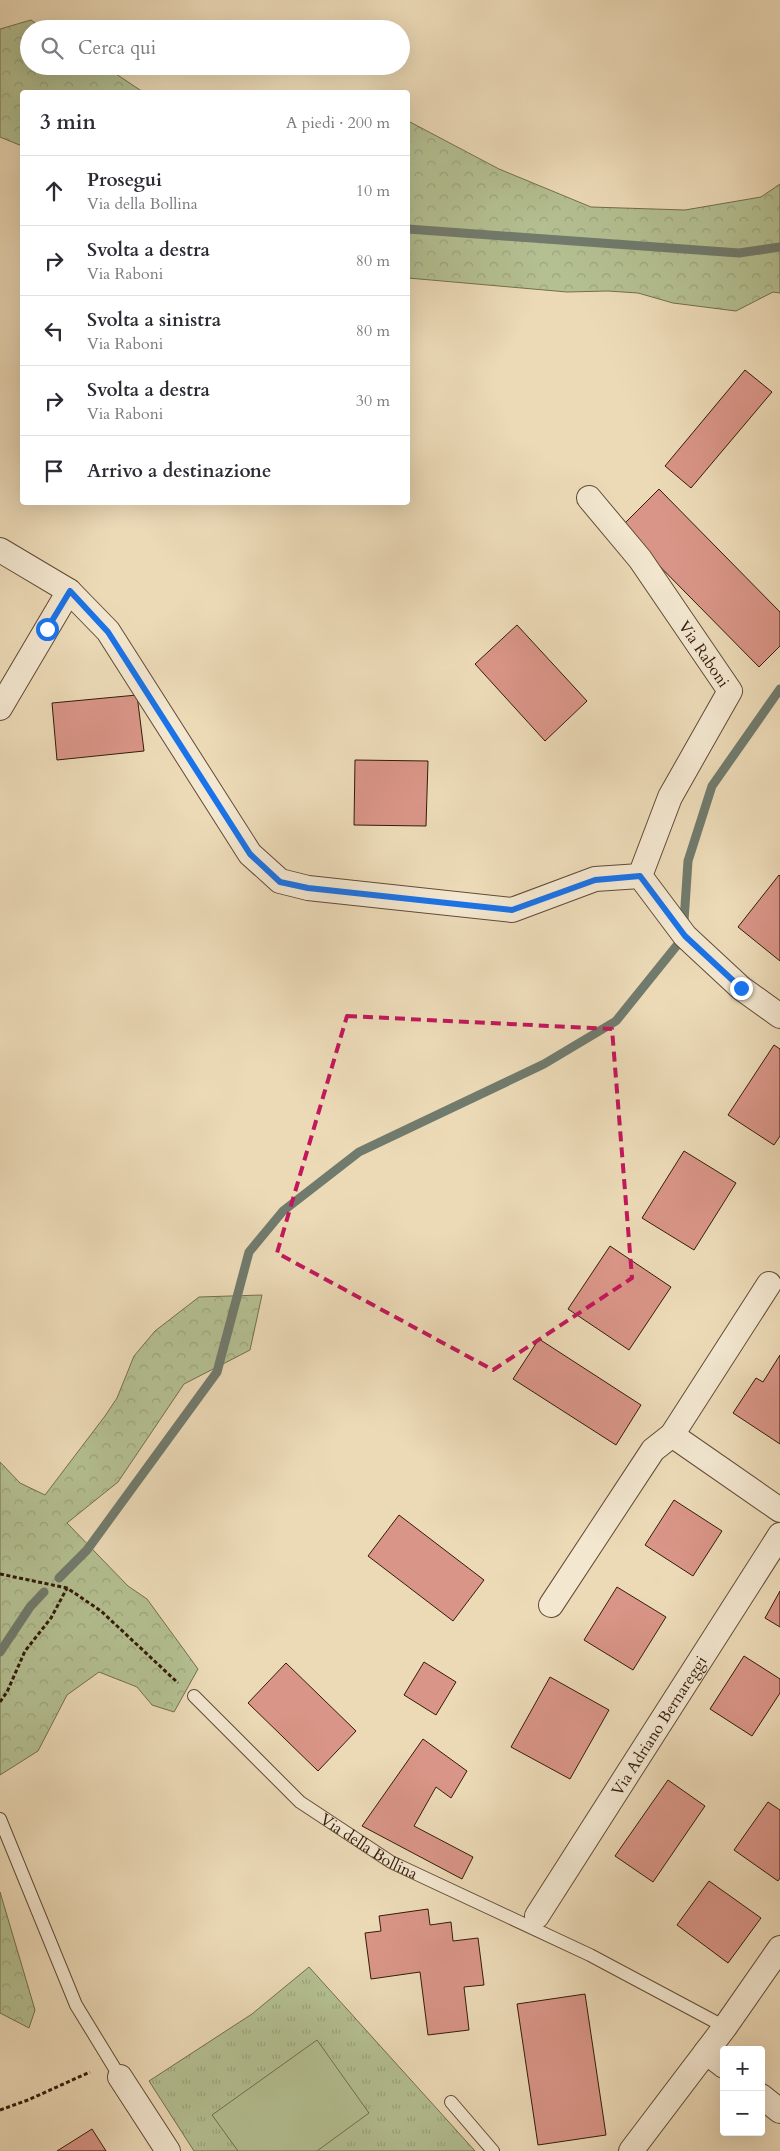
<!DOCTYPE html>
<html lang="it">
<meta charset="utf-8">
<style>
:root{--surface:#fff;--page:#f7f7f7;--text:#2b2b33;--muted:#7c7c81;--line:#e1e1e2}
body{margin:0;font-family:Cardo,serif;background:var(--page);color:var(--text)}
.controls{position:absolute;right:15px;bottom:15px;display:grid;overflow:hidden;border-radius:5px;box-shadow:0 5px 20px #0002}
.controls button{width:45px;height:45px;display:grid;place-items:center;padding:0;border:0;border-bottom:1px solid var(--line);background:var(--surface);color:var(--text);font:25px sans-serif}
.stop{position:absolute;width:15px;height:15px;margin:-11px;border:4px solid #1a73e8;border-radius:50%;background:#fff}
.stop.end{background:#1a73e8;border-color:#fff;box-shadow:0 1px 5px #0008}
.list{margin:0;padding:0;list-style:none}
h2{display:flex;justify-content:space-between;align-items:center;height:65px;margin:0;padding:0 20px;font-size:21px}
h2 small{font-size:16px;font-weight:400;color:var(--muted)}
.list li{display:grid;grid-template-columns:32px 1fr auto;gap:15px;align-items:center;box-sizing:border-box;height:70px;padding:0 20px;border-top:1px solid var(--line)}
.list b{display:block;font-size:19px;white-space:nowrap}
.list p{margin:0;font-size:16px;white-space:nowrap;color:var(--muted)}
.list em{font-size:16px;font-style:normal;color:var(--muted)}
.icon{flex:none;width:28px;height:28px;fill:none;stroke:currentColor;stroke-width:2;stroke-linecap:round;stroke-linejoin:round}
.map{position:relative;flex:none;width:780px;height:2151px;overflow:hidden}
.search{position:absolute;background:var(--surface);box-shadow:0 5px 20px #0002;left:20px;top:20px;width:390px;height:55px;display:flex;align-items:center;gap:12px;box-sizing:border-box;padding:0 18px;border-radius:28px;color:var(--muted);font-size:19px}
.panel{position:absolute;background:var(--surface);box-shadow:0 5px 20px #0002;left:20px;top:90px;width:390px;height:415px;border-radius:5px}
.map>svg:first-child{display:block}
.grass{fill:url(#grass-tufts);stroke:#746e4e}
.forest{fill:url(#forest-crowns);stroke:#746e4e}
.garden{fill:#b4c092;stroke:#746e4e}
.lines{fill:none;stroke-linecap:round;stroke-linejoin:round}
.stream{stroke:#717b6d;stroke-width:9}
.building{fill:#d99587;stroke:#341b0a}
.service-casing{stroke:#624b35;stroke-width:14}
.minor-casing{stroke:#624b35;stroke-width:26}
.path{stroke:#341b0a;stroke-width:3;stroke-dasharray:4 2.5;stroke-linecap:butt}
.service{stroke:#f3e7d0;stroke-width:12}
.minor{stroke:#f3e7d0;stroke-width:24}
.route{stroke:#1a73e8;stroke-width:6}
.marked{fill:none;stroke:#c2185b;stroke-width:4;stroke-dasharray:10 6;stroke-linejoin:round}
.labels{text-anchor:middle;stroke-width:4.5;stroke-linejoin:round;paint-order:stroke}
.street-label{font-size:16px;fill:#341b0a;stroke:#f3e7d0}
</style>
<div class="map">
<svg width="780" height="2151" viewBox="0 0 780 2151">
<defs>
<pattern id="grass-tufts" width="24" height="20" patternUnits="userSpaceOnUse" patternTransform="scale(1.25)"><rect width="24" height="20" fill="#b4c092"/><path d="M3 7l-1-3M5 7V3M7 7l1-3M15 17l-1-3M17 17v-4M19 17l1-3" fill="none" stroke="#9ba47d"/></pattern>
<pattern id="forest-crowns" width="20" height="18" patternUnits="userSpaceOnUse" patternTransform="scale(1.25)"><rect width="20" height="18" fill="#b4c092"/><path d="M2 6a3 3 0 1 1 6 0M12 15a3 3 0 1 1 6 0" fill="none" stroke="#9ba47d"/></pattern>
</defs>
<rect width="100%" height="100%" fill="#ecdab7"/>
<filter id="stains"><feTurbulence type="fractalNoise" baseFrequency=".004" numOctaves="4"/><feColorMatrix values="0 0 0 0 .2 0 0 0 0 .09 0 0 0 0 .02 0 0 0 .5 -.17"/></filter>
<radialGradient id="worn" r=".72"><stop offset=".6" stop-color="#630" stop-opacity="0"/><stop offset="1" stop-color="#630" stop-opacity=".3"/></radialGradient>
<path class="grass" d="M309,1967L475,2151H194L149,2081L252,2014Z"/>
<path class="forest" d="M31,20L44,29H29V66H104L143,92H22V146L0,137V29Z
M410,122L499,169L591,207L685,210L761,197L780,184V293L773,292L736,311L673,303L638,293L608,291L567,292L408,278V124Z
M262,1295L250,1350L184,1384L118,1482L67,1523L128,1586L147,1599L198,1669L174,1712L152,1705L137,1687L99,1672L67,1695L38,1751L0,1775V1462L20,1483L45,1495L105,1416L117,1398L134,1356L155,1331L199,1297Z
M0,1892L35,2010L29,2028L0,2013Z"/>
<path class="garden" d="M317,2040L369,2113L317,2151H238L212,2115Z"/>
<g class="lines">
<path class="stream" d="M408,229L739,253L780,247
M684,921L688,861L712,786L780,689
M59,1578L87,1550L217,1372L249,1252L283,1211L359,1152L544,1064L616,1021L678,944
M0,1652L30,1607L44,1592"/>
</g>
<path class="building" d="M745,370L772,392L691,488L665,466Z
M659,489L780,612V646L759,667L621,527Z
M517,625L587,701L545,741L475,664Z
M137,695L144,751L57,760L52,703Z
M355,760L428,761L426,826L354,825Z
M779,875L780,876V961L738,927Z
M774,1045L780,1049V1136L774,1145L728,1115Z
M684,1151L736,1183L694,1250L642,1218Z
M610,1246L671,1287L629,1350L568,1309Z
M539,1339L641,1405L616,1445L513,1379Z
M780,1355V1444L733,1413L756,1378L763,1382Z
M674,1500L722,1531L693,1576L645,1545Z
M399,1515L484,1580L453,1621L368,1556Z
M617,1587L666,1617L633,1670L584,1640Z
M780,1591V1627L765,1618Z
M744,1656L780,1679V1693L752,1736L710,1709Z
M424,1662L456,1682L436,1715L404,1695Z
M286,1663L356,1731L318,1771L248,1703Z
M550,1677L609,1710L570,1779L511,1747Z
M423,1739L467,1771L451,1798L436,1787L414,1826L473,1857L462,1879L362,1826Z
M668,1780L705,1806L653,1882L615,1856Z
M768,1802L780,1810V1878L778,1881L734,1850Z
M709,1881L761,1918L728,1963L677,1925Z
M428,1909L430,1925L451,1922L453,1941L478,1938L484,1985L464,1987L469,2030L428,2035L420,1972L371,1979L365,1933L381,1931L379,1916Z
M585,1994L606,2135L538,2145L517,2004Z
M92,2129L106,2151H57Z"/>
<g class="lines">
<defs>
<g id="service">
<path id="s1" d="M194,1696L300,1802L391,1862L590,1955L725,2027"/>
<path d="M0,1819L76,2005L120,2077"/>
<path d="M451,2102L493,2151"/>
</g>
<g id="minor">
<path id="s2" d="M589,498L640,559L730,691L670,797L640,876"/>
<path d="M0,550L69,591L108,631L250,854L280,881L308,888L512,910L595,879L640,876L685,936L741,988L780,1016"/>
<path d="M0,708L69,591"/>
<path d="M672,1435L780,1510"/>
<path d="M551,1605L653,1450L672,1435L769,1284"/>
<path id="s3" d="M537,1916L780,1535"/>
<path d="M706,2052L724,2066"/>
<path d="M120,2077L168,2151"/>
<path d="M761,2096L780,2111"/>
<path d="M631,2151L725,2027L780,1948"/>
</g>
</defs>
<use href="#service" class="service-casing"/>
<use href="#minor" class="minor-casing"/>
<path class="path" d="M0,1574L67,1588L101,1611L178,1683
M0,1702L7,1692L25,1651L51,1618L67,1588
M0,2110L28,2100L90,2072"/>
<use href="#service" class="service"/>
<use href="#minor" class="minor"/>
</g>
<g class="lines">
<path class="route" d="M47,629L70,591L108,632L250,854L280,882L308,888L512,910L595,880L640,876L685,936L741,988"/>
</g>
<path class="marked" d="M347,1016L612,1029L632,1278L493,1370L277,1253Z"/>
<g class="labels">
<g class="street-label">
<text dy="6" stroke="none"><textPath href="#s2" startOffset="194">Via Raboni</textPath></text>
<text dy="6" stroke="none"><textPath href="#s3" startOffset="226">Via Adriano Bernareggi</textPath></text>
<text dy="6" stroke="none"><textPath href="#s1" startOffset="232">Via della Bollina</textPath></text>
</g>
</g>
<rect width="100%" height="100%" filter="url(#stains)"/>
<rect width="100%" height="100%" fill="url(#worn)"/>
</svg>
<div class="controls">
<button>+</button>
<button>−</button>
</div>
<div class="stop" style="left:47px;top:629px"></div>
<div class="stop end" style="left:741px;top:988px"></div>
<div class="search"><svg class="icon" aria-label="search" viewBox="0 0 24 24"><circle cx="10" cy="10" r="6"/><path d="M15 15l6 6"/></svg>Cerca qui</div>
<section class="panel">
<h2>3 min<small>A piedi · 200 m</small></h2>
<ul class="list">
<li><svg class="icon" aria-label="ahead" viewBox="0 0 24 24"><path d="M12 20V5M6 11l6-6 6 6"/></svg><div><b>Prosegui</b><p>Via della Bollina</p></div><em>10 m</em></li>
<li><svg class="icon" aria-label="right" viewBox="0 0 24 24"><path d="M7 20v-9h11M14 6l5 5-5 5"/></svg><div><b>Svolta a destra</b><p>Via Raboni</p></div><em>80 m</em></li>
<li><svg class="icon" aria-label="left" viewBox="0 0 24 24"><path d="M17 20v-9H6M10 6l-5 5 5 5"/></svg><div><b>Svolta a sinistra</b><p>Via Raboni</p></div><em>80 m</em></li>
<li><svg class="icon" aria-label="right" viewBox="0 0 24 24"><path d="M7 20v-9h11M14 6l5 5-5 5"/></svg><div><b>Svolta a destra</b><p>Via Raboni</p></div><em>30 m</em></li>
<li><svg class="icon" aria-label="arrive" viewBox="0 0 24 24"><path d="M6 21V4h12l-3 4 3 4H6"/></svg><div><b>Arrivo a destinazione</b></div></li>
</ul>
</section>
</div>
